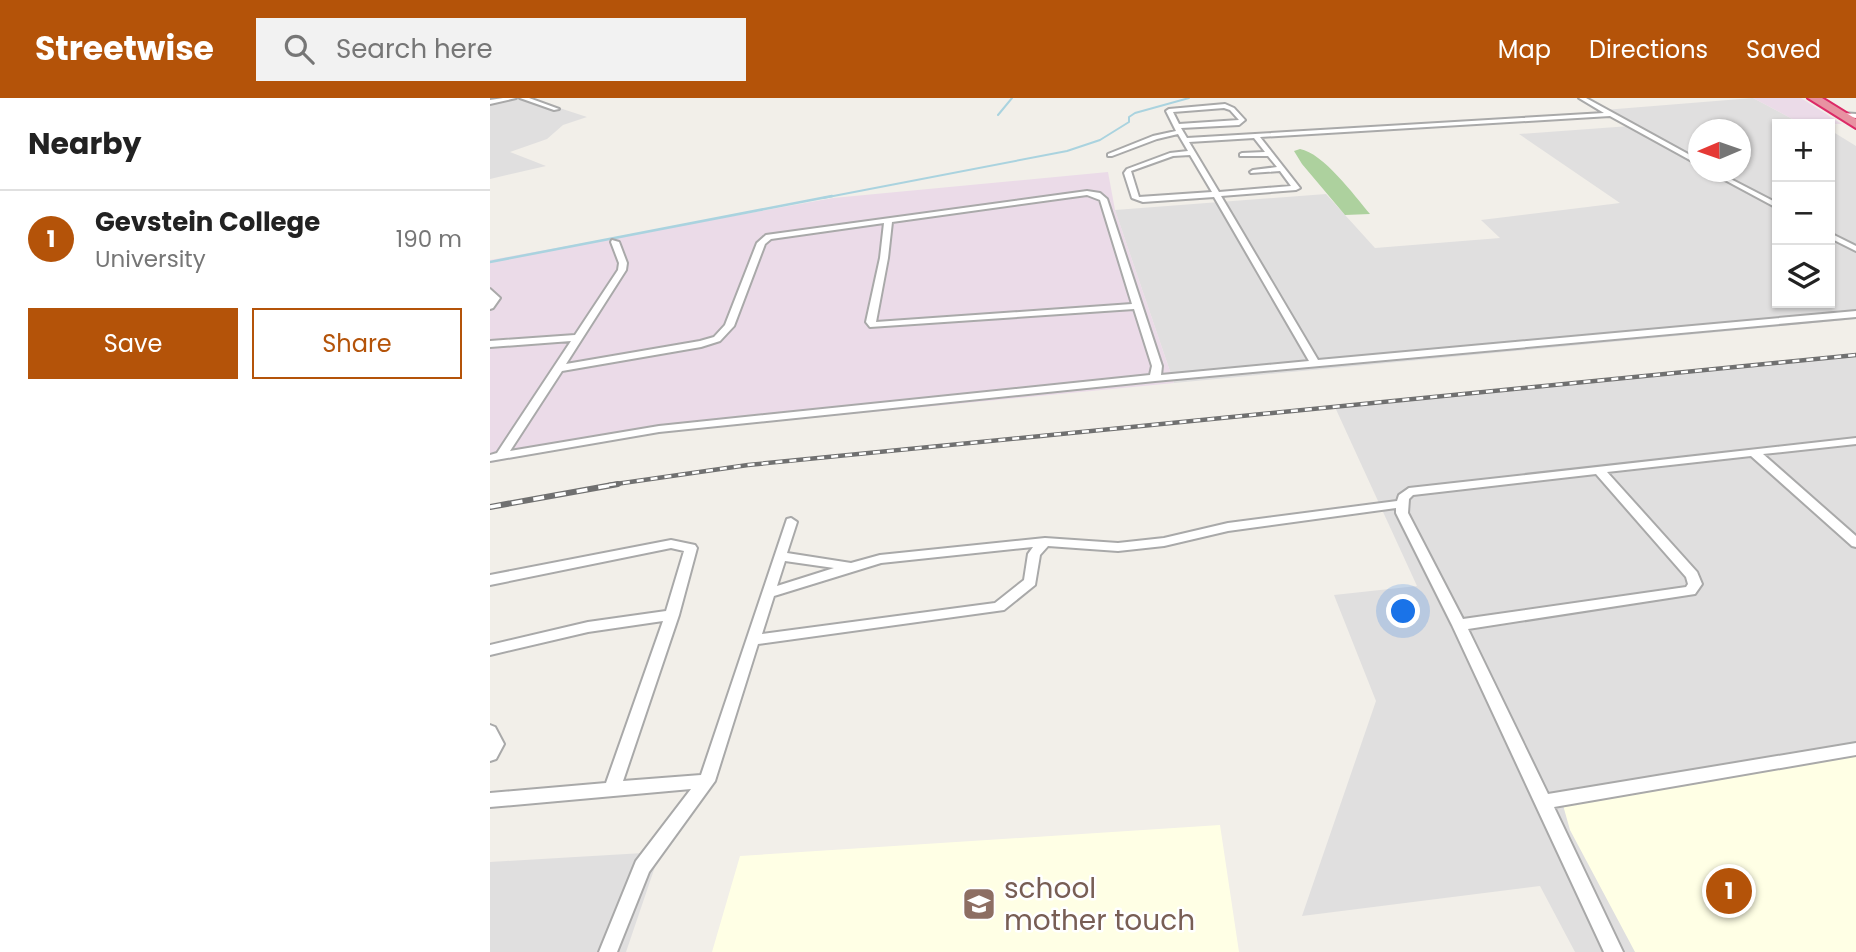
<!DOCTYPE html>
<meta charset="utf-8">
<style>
:root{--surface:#fff;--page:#f2f2f2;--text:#222;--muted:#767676;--line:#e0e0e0;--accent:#b45309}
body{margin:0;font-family:Poppins,sans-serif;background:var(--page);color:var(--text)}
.controls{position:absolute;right:21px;top:21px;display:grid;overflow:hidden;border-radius:0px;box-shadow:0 2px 5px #0004}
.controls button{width:63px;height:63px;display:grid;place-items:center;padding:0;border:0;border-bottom:2px solid var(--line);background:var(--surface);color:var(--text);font:35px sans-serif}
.compass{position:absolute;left:1198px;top:21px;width:63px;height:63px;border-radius:50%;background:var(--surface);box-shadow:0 2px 5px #0004;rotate:268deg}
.you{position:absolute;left:914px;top:514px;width:24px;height:24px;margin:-18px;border:5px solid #fff;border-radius:50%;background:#1a73e8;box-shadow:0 0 0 10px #1a73e833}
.badge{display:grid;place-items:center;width:46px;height:46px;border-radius:50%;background:var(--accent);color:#fff;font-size:23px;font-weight:700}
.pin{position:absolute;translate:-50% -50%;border:4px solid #fff;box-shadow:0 2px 7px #0006}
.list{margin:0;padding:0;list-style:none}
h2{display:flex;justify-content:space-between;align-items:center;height:91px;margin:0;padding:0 28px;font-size:30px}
h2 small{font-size:23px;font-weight:400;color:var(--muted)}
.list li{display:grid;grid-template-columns:46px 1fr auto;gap:21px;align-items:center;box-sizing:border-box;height:98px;padding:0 28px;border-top:2px solid var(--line)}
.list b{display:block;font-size:26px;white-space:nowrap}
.list p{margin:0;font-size:23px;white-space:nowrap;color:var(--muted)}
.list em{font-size:23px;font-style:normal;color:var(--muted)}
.actions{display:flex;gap:14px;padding:21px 28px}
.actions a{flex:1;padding:16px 0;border:2px solid var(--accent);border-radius:0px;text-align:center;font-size:24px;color:var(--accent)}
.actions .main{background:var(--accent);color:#fff}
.icon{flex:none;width:38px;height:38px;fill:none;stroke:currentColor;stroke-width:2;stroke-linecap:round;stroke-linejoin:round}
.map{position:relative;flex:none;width:1366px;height:854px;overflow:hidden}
header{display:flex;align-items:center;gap:42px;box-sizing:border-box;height:98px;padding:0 35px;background:var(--accent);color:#fff}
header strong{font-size:33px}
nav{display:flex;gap:38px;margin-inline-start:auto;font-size:24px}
.search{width:490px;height:63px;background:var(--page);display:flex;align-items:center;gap:18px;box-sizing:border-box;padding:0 24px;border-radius:0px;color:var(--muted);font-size:26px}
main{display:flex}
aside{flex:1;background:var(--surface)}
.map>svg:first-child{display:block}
.residential{fill:#e0dfdf;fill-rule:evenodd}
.industrial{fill:#ebdbe8}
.education{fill:#ffffe5}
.forest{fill:#add19e}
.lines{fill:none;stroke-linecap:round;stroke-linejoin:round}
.stream-far1{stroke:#aad3df;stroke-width:2}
.stream{stroke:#aad3df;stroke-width:2.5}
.street-casing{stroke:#a9a9a9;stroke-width:4}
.highway-casing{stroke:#dc2a67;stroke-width:4}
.street{fill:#fff;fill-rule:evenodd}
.highway{fill:#e892a2;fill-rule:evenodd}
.rail-far1-casing{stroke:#707070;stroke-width:4.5}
.rail-casing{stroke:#707070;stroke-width:6}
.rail-far1{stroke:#fff;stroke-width:2.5;stroke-dasharray:7;stroke-linecap:butt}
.rail{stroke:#fff;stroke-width:3.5;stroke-dasharray:11;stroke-linecap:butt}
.labels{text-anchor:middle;stroke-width:5;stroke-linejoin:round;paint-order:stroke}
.near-education-label{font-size:28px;fill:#785e54;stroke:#fff;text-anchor:start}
</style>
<header>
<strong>Streetwise</strong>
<div class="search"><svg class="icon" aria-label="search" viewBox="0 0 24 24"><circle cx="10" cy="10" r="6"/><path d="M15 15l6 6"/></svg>Search here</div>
<nav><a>Map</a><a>Directions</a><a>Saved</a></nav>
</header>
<main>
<aside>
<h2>Nearby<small></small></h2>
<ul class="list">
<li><span class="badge">1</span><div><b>Gevstein College</b><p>University</p></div><em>190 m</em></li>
</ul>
<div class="actions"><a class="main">Save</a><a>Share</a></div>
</aside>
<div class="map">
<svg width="1366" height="854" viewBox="0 0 1366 854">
<rect width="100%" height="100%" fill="#f2efe9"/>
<path class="residential" d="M0,0H39L97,19L73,27L57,41L20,54L56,68L0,81Z
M1263,0L1310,25L1330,26H1287V205H1340V32L1366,48V221L684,285L625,112L836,96L885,150L1010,140L991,122L1130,105L1029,36L1140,28L1114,12ZM1209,32H1251V74H1209Z
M1366,259V854H1085L1050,788L812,818L886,603L844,497L927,488L844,307Z
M170,754L136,854H0V764Z"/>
<path class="industrial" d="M1244,0H1311L1352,26L1310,25L1263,0Z
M618,74L625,112L684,285L163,335L0,365V162L343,100Z"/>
<path class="education" d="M1366,653V854H1145L1080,732L1071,700Z
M730,727L749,854H222L250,758Z"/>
<path class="forest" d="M810,51C833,55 864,97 880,116L855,117L812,66L804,53Z"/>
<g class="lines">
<path class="stream-far1" d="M508,17L522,0
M333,100L577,53L610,42L639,24V19L645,15L699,0"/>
<path class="stream" d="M0,164L342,98"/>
<defs>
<path id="street" d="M13,0H26L0,6V2Z
M30,0H39L69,11L64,12Z
M1089,0H1096L1209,62V67L1120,18L770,39L810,90L806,92L731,98L828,262L1366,213V219L665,283L169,334L0,363V357L7,355L81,243L0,249V243L85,237L128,172L129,165L121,144L122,142L129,144L137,165L136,172L76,266L210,243L224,239L235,227L267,145L276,137L597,93L610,95L617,101L672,268L671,277L819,263L724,99L653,104L642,100L634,75L637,71L680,55L698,53L688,36L667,41L622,58H618V56L663,38L686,33L676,13L679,11L735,6L744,10L755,22L749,27L691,30L697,40L1114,15ZM734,10L740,12L749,22L689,26L683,14ZM764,40L775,54L752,55L750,56V58H778L787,69L763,72L760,74L761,75L790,73L801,88L729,94L699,44ZM700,57L722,94L649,99L641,73L683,58ZM597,97L610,102L642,206L386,224L398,160L402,124ZM394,125L390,160L376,224L380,229L644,211L662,268L660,277L169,328L20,353L72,273L211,249L230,243L244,228L275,146L281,141Z
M1352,15L1366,16V20L1350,18Z
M1220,74H1227L1287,105V110Z
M1340,135L1366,148V153L1340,140Z
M0,191L10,200L3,210L0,211Z
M1366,340V346L1273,356L1366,438V449L1362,448L1261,358L1117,374L1207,474L1212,486L1205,496L978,531L1058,696L1366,645V657L1064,709L1133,854H1114L962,527L906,415V410L738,433L674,448L628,453L558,448L550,457L545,487L514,512L268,546L225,683L159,774L127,854H109L146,763L201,691L0,709V695L116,685L173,523L98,534L0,557V547L98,524L176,513L194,453L181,450L0,487V477L181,442L205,447L207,450L189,517L133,683L211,677L297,421L301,420L307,424L297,455L361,465L390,457L555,440L628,445L674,440L738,425L907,403L909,397L919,390ZM1106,376L1196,479L1198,486L1196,489L973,521L918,415L919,401L923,397ZM543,449L538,456L534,482L505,505L272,536L284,498L391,465ZM295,463L344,470L287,488Z
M0,627L5,629L14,646L6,661L0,663Z"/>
<path id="highway" d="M1318,0H1332L1366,21V30Z"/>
</defs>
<use href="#street" class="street-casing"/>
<use href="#highway" class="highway-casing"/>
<use href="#street" class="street"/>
<use href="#highway" class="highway"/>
<defs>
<path id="rail-far1" d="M119,387L258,367L1366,257"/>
<path id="rail" d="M0,409L128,386"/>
</defs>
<use href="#rail-far1" class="rail-far1-casing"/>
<use href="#rail" class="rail-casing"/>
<use href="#rail-far1" class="rail-far1"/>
<use href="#rail" class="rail"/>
</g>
<defs>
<symbol id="school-square" viewBox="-11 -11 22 22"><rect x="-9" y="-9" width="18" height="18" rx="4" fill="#8d6e63" stroke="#fff"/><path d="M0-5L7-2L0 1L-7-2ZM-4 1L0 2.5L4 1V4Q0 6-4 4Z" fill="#fff"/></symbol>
</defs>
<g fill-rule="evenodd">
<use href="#school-square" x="470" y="787" width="38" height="38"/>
</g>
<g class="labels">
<g class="near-education-label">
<text x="514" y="800">school<tspan x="514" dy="32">mother touch</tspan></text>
</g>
</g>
</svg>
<div class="controls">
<button>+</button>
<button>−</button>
<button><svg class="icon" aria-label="layers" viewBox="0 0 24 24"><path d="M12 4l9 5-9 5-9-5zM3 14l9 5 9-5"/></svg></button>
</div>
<svg class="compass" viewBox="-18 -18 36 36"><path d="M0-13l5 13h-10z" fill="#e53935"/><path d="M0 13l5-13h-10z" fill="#767676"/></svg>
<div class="you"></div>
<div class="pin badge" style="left:1239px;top:793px">1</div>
</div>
</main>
